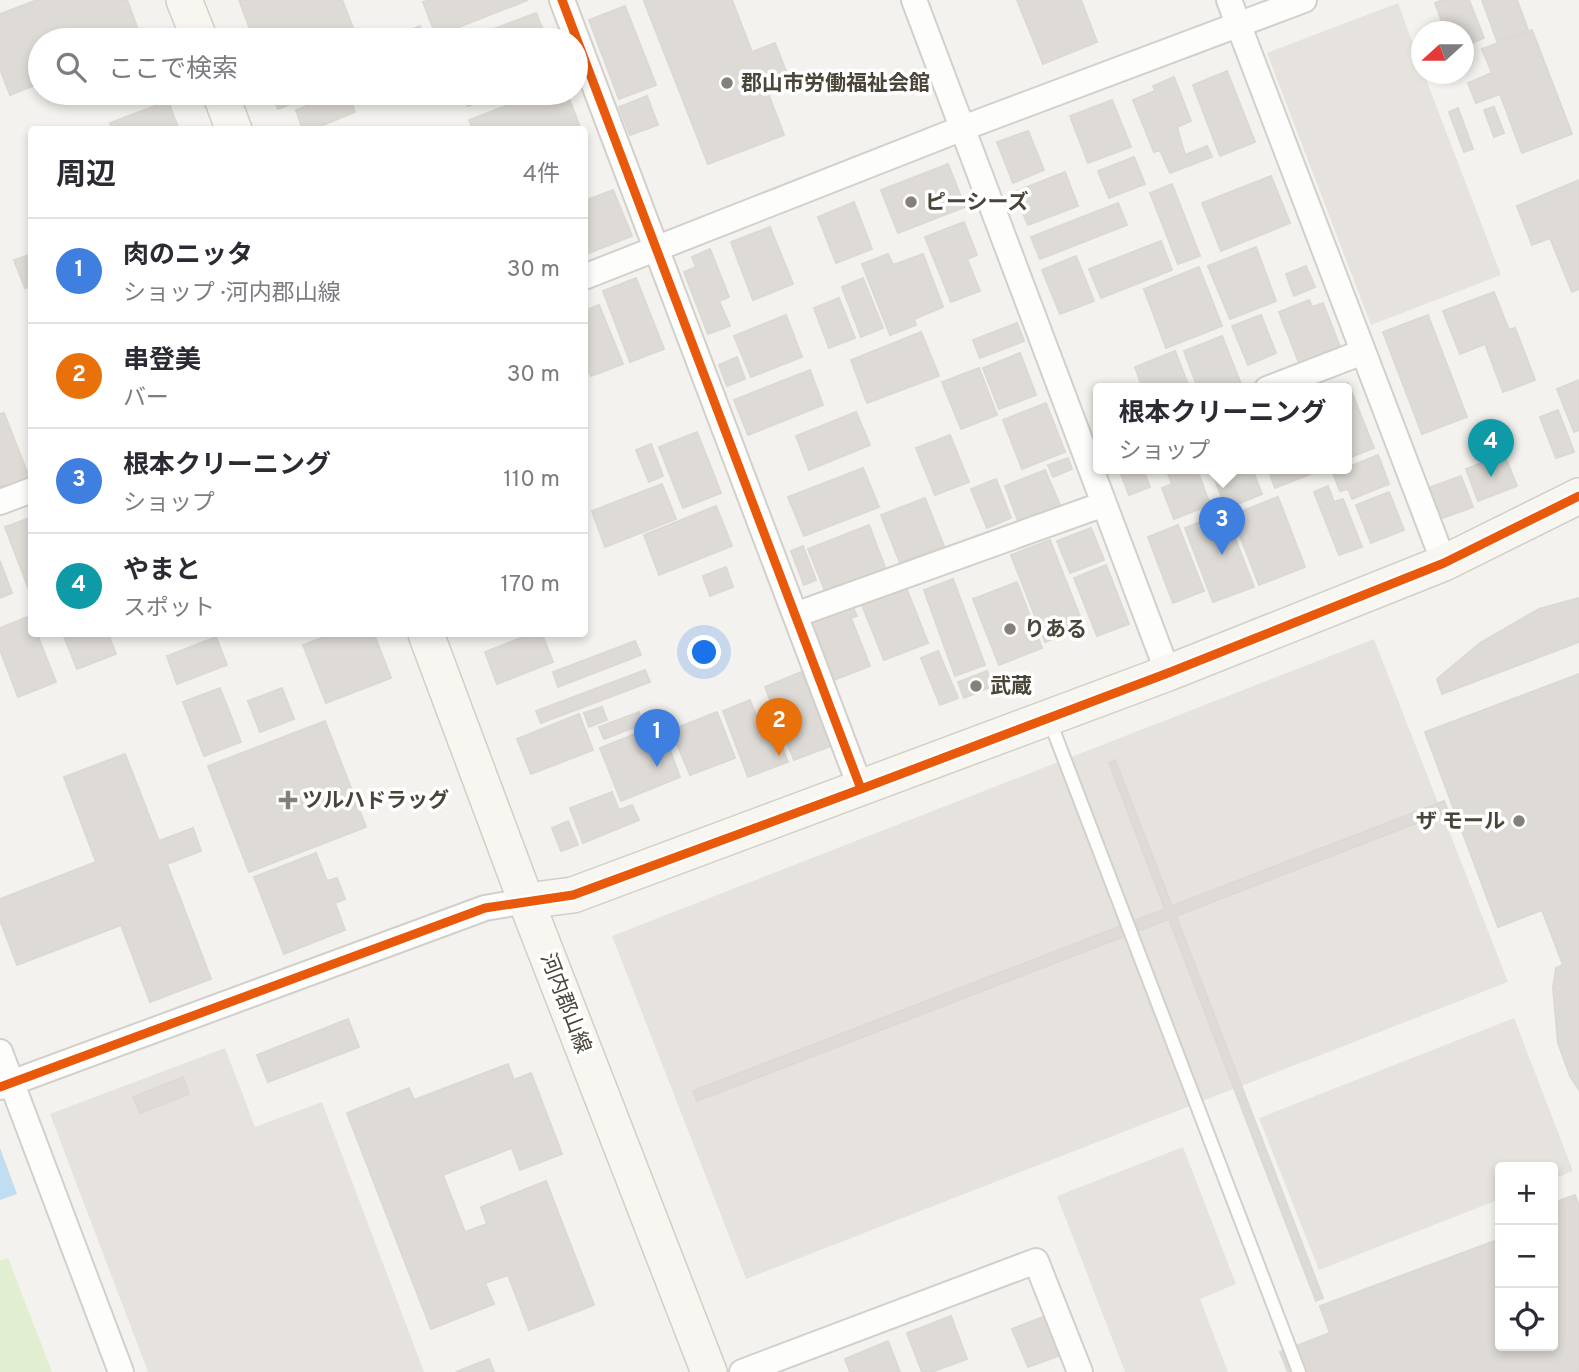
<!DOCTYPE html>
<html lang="ja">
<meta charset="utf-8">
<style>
:root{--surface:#fff;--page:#f2f2f3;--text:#2b2b33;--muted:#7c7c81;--line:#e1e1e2;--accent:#d93025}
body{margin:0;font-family:Overpass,"Noto Sans JP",sans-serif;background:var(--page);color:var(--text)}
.controls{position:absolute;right:21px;bottom:21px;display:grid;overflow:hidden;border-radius:7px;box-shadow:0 4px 10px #0003}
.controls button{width:63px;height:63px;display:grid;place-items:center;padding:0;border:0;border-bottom:2px solid var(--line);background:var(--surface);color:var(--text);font:35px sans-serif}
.compass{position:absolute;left:1411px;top:21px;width:63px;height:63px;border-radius:50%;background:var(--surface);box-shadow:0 4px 10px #0003;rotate:249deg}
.you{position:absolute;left:705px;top:653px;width:24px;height:24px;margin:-18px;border:5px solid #fff;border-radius:50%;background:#1a73e8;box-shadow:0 0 0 10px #1a73e833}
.badge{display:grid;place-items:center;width:46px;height:46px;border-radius:50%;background:var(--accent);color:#fff;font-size:23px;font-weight:700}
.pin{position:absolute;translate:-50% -58px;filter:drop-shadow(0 2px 4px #0008)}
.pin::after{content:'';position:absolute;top:37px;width:24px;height:21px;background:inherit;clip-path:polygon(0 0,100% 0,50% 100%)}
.popup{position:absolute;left:1093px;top:383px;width:259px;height:91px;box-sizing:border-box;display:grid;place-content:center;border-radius:7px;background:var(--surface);filter:drop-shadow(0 2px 5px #0005);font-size:23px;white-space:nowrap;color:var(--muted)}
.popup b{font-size:26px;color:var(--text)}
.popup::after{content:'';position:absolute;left:50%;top:100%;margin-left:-14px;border:14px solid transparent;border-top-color:var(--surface)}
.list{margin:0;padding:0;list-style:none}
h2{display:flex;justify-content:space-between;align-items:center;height:91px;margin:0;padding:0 28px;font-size:30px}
h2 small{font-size:23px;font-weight:400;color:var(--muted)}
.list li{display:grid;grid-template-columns:46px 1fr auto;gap:21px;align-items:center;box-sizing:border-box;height:105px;padding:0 28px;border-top:2px solid var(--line)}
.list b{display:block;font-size:26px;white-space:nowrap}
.list p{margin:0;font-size:23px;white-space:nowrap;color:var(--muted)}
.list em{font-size:23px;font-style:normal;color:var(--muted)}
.icon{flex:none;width:38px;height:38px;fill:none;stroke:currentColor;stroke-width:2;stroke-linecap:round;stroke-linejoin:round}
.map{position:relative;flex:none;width:1579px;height:1372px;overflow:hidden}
.search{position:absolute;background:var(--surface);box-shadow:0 4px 10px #0003;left:28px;top:28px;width:560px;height:77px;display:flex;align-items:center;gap:18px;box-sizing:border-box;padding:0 24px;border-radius:38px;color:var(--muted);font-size:26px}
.panel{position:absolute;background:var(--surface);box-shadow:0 4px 10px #0003;left:28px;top:126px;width:560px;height:511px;border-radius:7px}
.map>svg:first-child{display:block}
.green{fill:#e1eecf}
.parking{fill:#e6e3df}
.water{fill:#c0ddf1}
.building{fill:#dedbd6;stroke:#dcd9d4;stroke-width:2}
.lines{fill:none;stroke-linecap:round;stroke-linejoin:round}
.lane-casing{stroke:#d2d0cb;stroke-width:16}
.street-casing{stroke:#d2d0cb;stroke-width:28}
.secondary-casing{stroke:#d3cfc5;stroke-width:38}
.lane{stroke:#fdfdfc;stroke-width:12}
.street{stroke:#fdfdfc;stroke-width:24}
.secondary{stroke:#f7f6f1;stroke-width:35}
.cycleway-casing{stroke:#fff;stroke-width:13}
.cycleway{stroke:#e8590c;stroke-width:9}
.poi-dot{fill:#868178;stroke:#fff;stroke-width:2.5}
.labels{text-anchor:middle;stroke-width:7;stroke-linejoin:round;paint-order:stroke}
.poi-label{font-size:21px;font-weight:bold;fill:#4b4439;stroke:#fff;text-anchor:start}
.street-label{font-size:21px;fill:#4b4439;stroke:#fff}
</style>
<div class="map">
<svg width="1579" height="1372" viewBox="0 0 1579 1372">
<rect width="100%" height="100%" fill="#f4f2ee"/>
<path class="green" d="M8,1258L52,1372H0V1261Z"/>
<path class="parking" d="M1398,3L1421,66L1422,74H1424L1501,275L1371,325L1267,53Z
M1374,639L1508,982L746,1279L612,936Z
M1514,1018L1573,1171L1553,1179V1167H1500V1199L1319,1270L1259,1118Z
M225,1048L255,1127L322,1102L424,1372H148L50,1114Z
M1183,1147L1236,1284L1200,1299L1228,1372H1125L1057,1196Z"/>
<path class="water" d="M0,1148L17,1194L0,1200Z"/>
<path class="building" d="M37,0H127L142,40H40V83L10,95L0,69V14Z
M239,0H342L356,35L343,40H254Z
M430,0H528L436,36L423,2Z
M647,0H732L752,52L775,43L789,79L766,88L784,135L708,164L644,1Z
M1017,0H1081L1097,42L1043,64Z
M1443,0H1469L1484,38L1464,46V32H1446L1435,3Z
M1482,0H1517L1528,30L1497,41Z
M625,6L656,85L619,99L589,20Z
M536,13L547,40H482L480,34Z
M420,26L425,40H384Z
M1532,30L1572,134L1522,153L1500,94L1476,103L1468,83L1492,73L1482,49Z
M1227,71L1255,142L1220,156L1193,85Z
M1174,77L1191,121L1177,127L1185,155L1207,146L1212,157L1170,173L1160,150L1154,152L1133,100L1155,91L1153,86Z
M271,93H319L278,109Z
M340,93H348L355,112L311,130H303L296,110Z
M463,93H504L468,106Z
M540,93H567L580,127L575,130H473L469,120Z
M647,96L658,125L630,135L619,107Z
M1112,100L1131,147L1088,163L1070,116Z
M168,101L179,130H113L110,123Z
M1494,107L1504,133L1494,137L1484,110Z
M1458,108L1473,149L1464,152L1449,112Z
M1028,131L1044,170L1013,183L997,142Z
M1134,157L1145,184L1109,198L1098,171Z
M948,164L965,207L898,233L881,190Z
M1065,172L1078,206L1028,225L1014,192Z
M1271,176L1290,223L1221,251L1202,203Z
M1579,180V289L1572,292L1550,238L1532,245L1517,206Z
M1172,184L1200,256L1178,264L1150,193Z
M613,190L632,236L584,255V201Z
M854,202L872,249L836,263L818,217Z
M1118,203L1127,225L1040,259L1031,237Z
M964,222L977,255L967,259L980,291L951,302L925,237Z
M770,227L793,284L753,300L731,242Z
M1161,241L1172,270L1101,298L1089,269Z
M1256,247L1276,301L1230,319L1208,266Z
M710,249L729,297L719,301L730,326L708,334L684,272L696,267L692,257Z
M32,254V286L25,288L14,260Z
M888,254L893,265L923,254L943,307L914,319L916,325L890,335L862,264Z
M1076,256L1094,301L1060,314L1042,270Z
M1306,266L1315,287L1294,296L1286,274Z
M1199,267L1222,326L1166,348L1144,289Z
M636,278L664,349L630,362L603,291Z
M863,278L883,328L861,337L842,287Z
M1494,292L1509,330L1515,328L1535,380L1503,392L1485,344L1460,354L1443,311Z
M839,298L855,338L829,348L814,308Z
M1309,300L1312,307L1323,303L1340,347L1299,363L1279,312Z
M599,305L623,364L591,376L584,361V311Z
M786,315L802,357L751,377L734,336Z
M1261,315L1276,353L1248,365L1232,326Z
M1428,315L1467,417L1422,434L1383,332Z
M1017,323L1024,341L980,358L973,340Z
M921,332L939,376L867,403L851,360Z
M1222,336L1241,384L1229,389H1198L1184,351Z
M1175,351L1190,389H1143L1135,367Z
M1020,353L1036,395L999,409L983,368Z
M737,357L745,379L727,386L719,365Z
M979,368L997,415L961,429L942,382Z
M810,370L823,405L748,435L734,400Z
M1579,380V430L1574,432L1557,389Z
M1348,383L1374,448L1346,459V389H1333Z
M1046,403L1065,452L1022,469L1003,420Z
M1558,410L1574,452L1556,458L1540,417Z
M856,412L870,445L809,470L796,436Z
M4,413L29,477L0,488V414Z
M697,432L721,493L683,508L659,447Z
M950,435L969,482L935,495L916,448Z
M651,444L663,476L649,482L636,450Z
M1504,454L1517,486L1478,501L1466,469Z
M1378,455L1389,484L1352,499L1348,489L1340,491L1333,473Z
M1068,458L1072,469L1053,477L1048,465Z
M863,468L879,507L804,536L788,497Z
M1119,469H1143L1150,487L1129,495Z
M1166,469H1197L1210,505L1174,519L1162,488L1172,484Z
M1211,469H1252L1262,494L1226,509Z
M1268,469H1323L1275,488Z
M1045,470L1060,505L1018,521L1005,486Z
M1461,476L1473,507L1440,519L1428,488Z
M996,479L1011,518L987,528L971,489Z
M662,484L676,519L605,547L592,511Z
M1328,486L1334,502L1343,499L1362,547L1339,555L1314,492Z
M1389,492L1404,530L1371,543L1356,505Z
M1278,497L1305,567L1259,585L1232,515Z
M925,498L944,546L900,563L881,515Z
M716,506L732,546L659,575L644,535Z
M1225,512L1254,587L1213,602L1185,528Z
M32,517V586L28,587L5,527Z
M869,525L886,570L826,593L808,549Z
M1178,525L1204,591L1173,603L1148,537Z
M1091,528L1104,560L1070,573L1057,541Z
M1050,540L1084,627L1045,642L1011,555Z
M803,546L816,580L804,585L791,551Z
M0,561L12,593L0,598Z
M1106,565L1129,624L1097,636L1074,578Z
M726,567L733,587L710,596L703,576Z
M953,579L985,665L955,676L924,590Z
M1017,582L1042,648L999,665L973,599Z
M906,587L928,643L884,660L862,605Z
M1579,598V642L1442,694L1437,679L1480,643L1539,609Z
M850,601L857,616L851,618L870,666L834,680L809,617Z
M30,616L32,634H37L56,682L18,697L0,650V628Z
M63,634H108L116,654L77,669Z
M332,634H374L391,678L326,703L303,645Z
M531,634H542L553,662L497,684L485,652Z
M216,637L227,665L177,684L167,656Z
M635,641L641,655L558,687L553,672Z
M938,651L958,698L940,705L921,658Z
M645,670L650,682L541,723L536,711Z
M987,671L993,686L964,698L958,682Z
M801,672L831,746L794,760L765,687Z
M1579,674V1090L1570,1076L1558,1043L1553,988L1556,968L1563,965L1542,910L1498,927L1425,732Z
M220,688L241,742L204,756L183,702Z
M282,688L294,719L260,732L248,701Z
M750,700L766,740L777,735L788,762L748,777L723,711Z
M602,707L607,720L589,727L584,713Z
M639,712L643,724L604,739L599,727Z
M717,712L735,758L690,775L671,730Z
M579,714L593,750L531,774L517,739Z
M325,721L366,827L249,872L208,766Z
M660,724L680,777L621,801L600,748Z
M125,754L159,841L193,828L201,851L167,864L211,979L150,1002L121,925L17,965L0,920V899L96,862L64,777Z
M1115,760L1172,906L1444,801L1448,811L1176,916L1323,1298L1316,1301L1169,919L697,1101L693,1091L1165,909L1109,763Z
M612,792L619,810L632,805L639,820L583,843L570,808Z
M568,821L578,845L561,851L552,828Z
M316,853L327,881L337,878L345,899L335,903L345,930L284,954L254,877Z
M348,1019L359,1047L268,1082L257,1055Z
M508,1064L514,1080L531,1073L562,1154L520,1170L512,1148L443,1175L465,1232L487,1224L481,1207L546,1181L594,1305L529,1330L508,1275L485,1283L494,1304L431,1329L347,1113L409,1088L414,1100Z
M183,1077L189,1094L140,1113L133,1097Z
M1575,1195L1579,1206V1372H1288L1280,1352L1330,1333L1320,1306L1500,1239V1346H1553V1203Z
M1048,1315L1064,1354L1028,1367L1012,1329Z
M951,1316L967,1359L932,1372H922L907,1333Z
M888,1341L900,1372H850L845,1359Z
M489,1359L494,1372H456Z"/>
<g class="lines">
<defs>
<path id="lane" d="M1049,719L1299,1372"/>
<path id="street" d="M562,0L861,789
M914,0L1168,673
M1229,0L1444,563
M584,277L963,128L1304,0
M1267,389L1363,352
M0,502L32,490
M795,615L1104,504
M0,1052L121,1372
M0,1087L485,908L526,901
M742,1372L1036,1261L1080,1372"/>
<path id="secondary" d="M184,0L200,40
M220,93L234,130
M426,634L526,901L709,1372
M526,901L573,895L1168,673L1444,563L1579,496"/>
</defs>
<use href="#lane" class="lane-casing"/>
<use href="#street" class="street-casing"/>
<use href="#secondary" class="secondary-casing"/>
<use href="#lane" class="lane"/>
<use href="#street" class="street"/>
<use href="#secondary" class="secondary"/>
<defs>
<path id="cycleway" d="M562,0L861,789
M0,1087L485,908L573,895L861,789L1168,673L1444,563L1579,496"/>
</defs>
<use href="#cycleway" class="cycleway-casing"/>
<use href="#cycleway" class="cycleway"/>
</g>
<g class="poi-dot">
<circle cx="727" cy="83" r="7"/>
<circle cx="911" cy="202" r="7"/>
<circle cx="1010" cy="629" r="7"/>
<circle cx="976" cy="686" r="7"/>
<path d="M284.5 789.5h7v7h7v7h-7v7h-7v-7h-7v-7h7z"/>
<circle cx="1519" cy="821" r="7"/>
</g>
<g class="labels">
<g class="poi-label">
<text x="741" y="90">郡山市労働福祉会館</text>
<text x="925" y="209">ピーシーズ</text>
<text x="1024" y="636">りある</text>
<text x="990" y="693">武蔵</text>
<text x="302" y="807">ツルハドラッグ</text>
<text x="1505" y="828" text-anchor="end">ザ モール</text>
</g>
<g class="street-label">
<text transform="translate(566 1003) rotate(69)" y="7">河内郡山線</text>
</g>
</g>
</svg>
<div class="controls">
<button>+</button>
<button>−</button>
<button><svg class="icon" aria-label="locate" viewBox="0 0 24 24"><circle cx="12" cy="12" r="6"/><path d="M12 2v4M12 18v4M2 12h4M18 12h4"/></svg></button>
</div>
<svg class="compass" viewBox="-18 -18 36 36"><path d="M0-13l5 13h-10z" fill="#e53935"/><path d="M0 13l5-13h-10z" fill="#7c7c81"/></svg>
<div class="you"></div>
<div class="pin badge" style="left:657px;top:767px;background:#3f7fe0">1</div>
<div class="pin badge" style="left:779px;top:756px;background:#e8710a">2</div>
<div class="pin badge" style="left:1222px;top:555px;background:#3f7fe0">3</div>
<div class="popup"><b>根本クリーニング</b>ショップ</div>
<div class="pin badge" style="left:1491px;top:477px;background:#0f9aa8">4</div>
<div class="search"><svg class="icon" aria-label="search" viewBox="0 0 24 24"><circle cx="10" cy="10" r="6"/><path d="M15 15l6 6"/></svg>ここで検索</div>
<section class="panel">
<h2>周辺<small>4件</small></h2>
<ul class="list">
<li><span class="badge" style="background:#3f7fe0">1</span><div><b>肉のニッタ</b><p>ショップ · 河内郡山線</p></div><em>30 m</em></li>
<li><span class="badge" style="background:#e8710a">2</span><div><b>串登美</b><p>バー</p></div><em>30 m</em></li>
<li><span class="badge" style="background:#3f7fe0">3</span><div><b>根本クリーニング</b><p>ショップ</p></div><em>110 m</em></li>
<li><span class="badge" style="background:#0f9aa8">4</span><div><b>やまと</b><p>スポット</p></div><em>170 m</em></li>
</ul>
</section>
</div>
